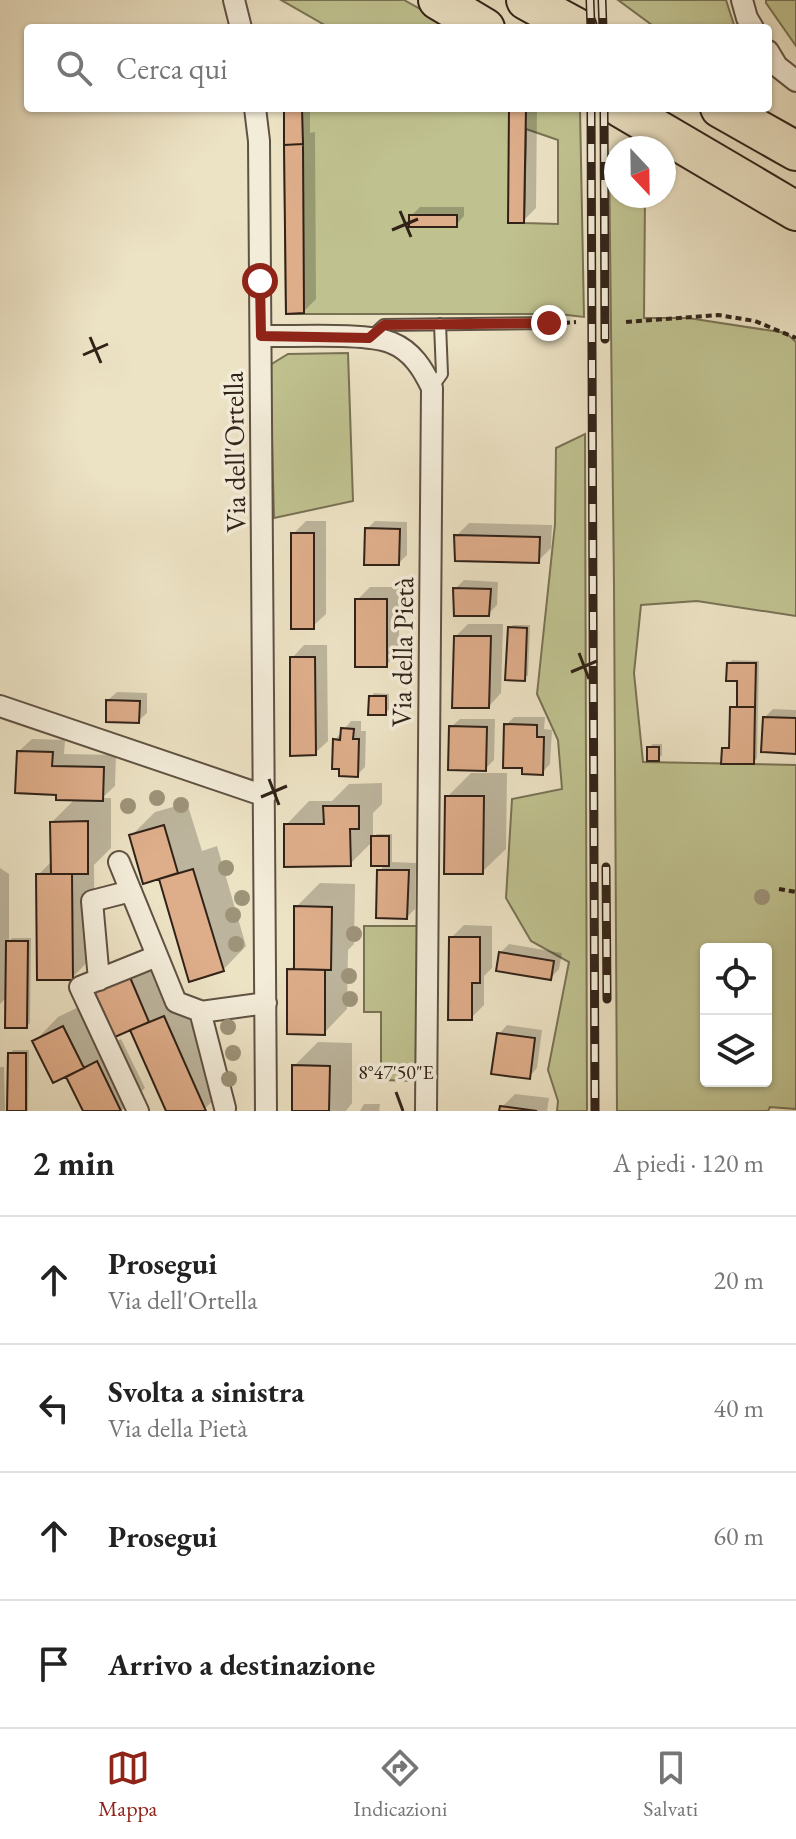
<!DOCTYPE html>
<html lang="it">
<meta charset="utf-8">
<style>
:root{--surface:#fff;--page:#f2f2f2;--text:#222;--muted:#767676;--line:#e0e0e0;--accent:#8f2418}
body{margin:0;font-family:"EB Garamond",serif;background:var(--page);color:var(--text)}
.controls{position:absolute;right:24px;bottom:24px;display:grid;overflow:hidden;border-radius:8px;box-shadow:0 2px 6px #0004}
.controls button{width:72px;height:72px;display:grid;place-items:center;padding:0;border:0;border-bottom:2px solid var(--line);background:var(--surface);color:var(--text);font:40px sans-serif}
.compass{position:absolute;left:604px;top:136px;width:72px;height:72px;border-radius:50%;background:var(--surface);box-shadow:0 2px 6px #0004;rotate:158deg}
.stop{position:absolute;width:24px;height:24px;margin:-18px;border:6px solid #8f2418;border-radius:50%;background:#fff}
.stop.end{background:#8f2418;border-color:#fff;box-shadow:0 2px 8px #0008}
.list{margin:0;padding:0;list-style:none}
h2{display:flex;justify-content:space-between;align-items:center;height:104px;margin:0;padding:0 32px;font-size:34px}
h2 small{font-size:26px;font-weight:400;color:var(--muted)}
.list li{display:grid;grid-template-columns:52px 1fr auto;gap:24px;align-items:center;box-sizing:border-box;height:128px;padding:0 32px;border-top:2px solid var(--line)}
.list b{display:block;font-size:30px;white-space:nowrap}
.list p{margin:0;font-size:26px;white-space:nowrap;color:var(--muted)}
.list em{font-size:26px;font-style:normal;color:var(--muted)}
.icon{flex:none;width:44px;height:44px;fill:none;stroke:currentColor;stroke-width:2;stroke-linecap:round;stroke-linejoin:round}
.map{position:relative;flex:none;width:796px;height:1111px;overflow:hidden}
.search{position:absolute;background:var(--surface);box-shadow:0 2px 6px #0004;left:24px;right:24px;top:24px;height:88px;display:flex;align-items:center;gap:20px;box-sizing:border-box;padding:0 28px;border-radius:8px;color:var(--muted);font-size:30px}
.sheet{height:616px;background:var(--surface)}
nav{display:flex;justify-content:space-around;align-items:center;box-sizing:border-box;height:112px;border-top:2px solid var(--line);background:var(--surface);font-size:22px;color:var(--muted)}
nav a{display:grid;justify-items:center;gap:4px}
nav .on{color:var(--accent)}
.map>svg:first-child{display:block}
.green{fill:#bfc18f;stroke:#787254;stroke-width:2;fill-rule:evenodd}
.shadow{fill:#0003}
.building{fill:#dead8a;stroke:#312218;stroke-width:2}
.lines{fill:none;stroke-linecap:round;stroke-linejoin:round}
.lane-casing{stroke:#605243;stroke-width:14}
.street-casing{stroke:#605243;stroke-width:24}
.highway-casing{stroke:#312218;stroke-width:42}
.path{stroke:#312218;stroke-width:4;stroke-dasharray:6 4;stroke-linecap:butt}
.lane{stroke:#f3ecd9;stroke-width:10}
.street{stroke:#f3ecd9;stroke-width:20}
.highway{stroke:#ece2c4;stroke-width:38}
.rail-casing{stroke:#312218;stroke-width:9}
.rail{stroke:#f3ecd9;stroke-width:6;stroke-dasharray:18;stroke-linecap:butt}
.tree{fill:#9d9379}
.route{stroke:#8f2418;stroke-width:10}
.ticks{fill:none;stroke:#312218;stroke-width:3}
.labels{text-anchor:middle;stroke-width:7;stroke-linejoin:round;paint-order:stroke}
.street-label{font-size:28px;fill:#312218;stroke:#f3ecd9}
.ticks-label{font-size:20px;text-anchor:middle;fill:#312218;stroke:#f3ecd9;stroke-width:7;stroke-linejoin:round;paint-order:stroke}
</style>
<div class="map">
<svg width="796" height="1111" viewBox="0 0 796 1111">
<rect width="100%" height="100%" fill="#ece2c4"/>
<filter id="stains"><feTurbulence type="fractalNoise" baseFrequency=".0025" numOctaves="4"/><feColorMatrix values="0 0 0 0 .2 0 0 0 0 .09 0 0 0 0 .02 0 0 0 .5 -.17"/></filter>
<radialGradient id="worn" r=".72"><stop offset=".6" stop-color="#630" stop-opacity="0"/><stop offset="1" stop-color="#630" stop-opacity=".3"/></radialGradient>
<path class="green" d="M281,0H404L454,28H330Z
M618,0H726L735,28H656Z
M766,0H796V46L766,3Z
M284,108H580L584,317L558,314H286ZM526,129L558,140V224L524,223Z
M609,154L616,155V196H645L644,318H688L786,333L796,342V616L697,601L641,605L634,673L643,762L796,765V1109L770,1107L768,1111H617L614,586ZM706,949H766V1081H706Z
M348,353L353,501L274,518L270,365L288,354Z
M585,434L587,1111H557L558,1101L548,1070L569,962L531,941L506,898L512,799L562,789L558,740L537,694L555,524L556,448Z
M364,926H420L419,1081L381,1080V1012H364Z"/>
<path class="shadow" d="M286,108H310V133L315,132L316,299L304,311Z
M511,108H537L536,208L523,221Z
M420,207H464V216L456,225L411,216Z
M306,521H326V614L313,626L293,534Z
M375,521L407,522V555L399,563L367,529Z
M469,523L552,525L551,548L538,561L456,536Z
M464,580L498,582L497,605L488,614L455,589Z
M370,587H399V652L386,665L357,600Z
M468,624H503L501,693L489,706L456,636Z
M513,625H530L528,675L524,679L510,628Z
M304,645H327L328,741L315,753L292,658Z
M732,660L759,661L757,758L754,762L724,749L732,745V708L739,704V679L729,664Z
M117,692L147,693V713L138,721L108,700Z
M374,693L389,694V709L386,713L371,697Z
M773,709L796,710V752L765,717Z
M514,717H545L544,729L552,730L550,764L542,773L506,725Z
M460,719H495L494,760L485,769L451,727Z
M351,721H361V731H366L365,767L357,775L335,740Z
M32,739L65,740L64,754L116,755L115,786L102,798H111V848L94,865L95,954L72,978L38,875L52,861V822L76,798L58,793L19,751Z
M653,744H662V755L658,759L649,747Z
M471,773H507L506,849L482,872L447,797Z
M382,783V804L373,813V837L377,834H392V862L416,863L415,909L407,917L379,871L386,864L373,841L350,864L286,825L309,801H332L349,784Z
M187,803L202,851L217,846L246,946L223,970L190,979L160,876L131,836L155,812Z
M0,868L9,874V941L12,938H31L30,1023L26,1026L8,996L0,1004Z
M320,883L355,884L354,944L348,950L347,1009L324,1033L289,970L296,964V907Z
M464,925L492,926V968L484,976V1005L471,1018L451,938Z
M509,944L562,953L559,969L551,978L500,953Z
M152,953L173,1000L187,994L229,1086L202,1111H169L131,1028L96,991Z
M87,1003L108,1046L121,1039L145,1088L121,1111H85L67,1074L35,1041L58,1017Z
M507,1025L542,1030L537,1068L529,1077L499,1034Z
M318,1042L352,1043V1103L346,1111H294V1066Z
M13,1050H29L28,1111H9L10,1054Z
M0,1067H4L5,1111H0Z
M515,1094L549,1098L547,1111H501L502,1107Z
M364,1104H380L379,1111H360Z"/>
<path class="building" d="M284,108H302L303,144L284,145Z
M481,108H526L524,223H508L509,108Z
M303,144L304,313L286,314L284,145Z
M409,215H457V227H409Z
M365,528L400,529L399,565H364Z
M291,533H314V629H291Z
M454,535L540,537L539,563L455,561Z
M453,588L491,589L489,616H454Z
M355,599H387V667H355Z
M508,627L527,628L525,681L505,680Z
M454,636H491L489,708H452Z
M290,657H315L316,755L290,756Z
M727,663H756L755,707H737V681H726Z
M369,696H386V715H368Z
M106,700L140,701L139,723L106,722Z
M730,707H755L754,764H721L722,748H729Z
M763,717L796,718V754L761,752Z
M504,724L537,725V737H544L543,775L522,774V768H503Z
M449,726L487,727L486,771L448,770Z
M341,728L354,729L353,739H359L358,777L339,776V769H332L333,739L340,740Z
M647,747H659V761H647Z
M17,751L53,752L52,766L104,767L103,801L56,800V795L15,793Z
M445,796H484L483,874H444Z
M323,806H359V829H350L351,866L284,867V824H324Z
M88,821V874H51L50,822Z
M164,825L178,873L143,884L129,835Z
M371,836H389V866H371Z
M193,869L224,971L189,982L159,879Z
M377,870H409L407,919L376,918Z
M36,874H72L73,980H37Z
M294,906L332,907L331,970L294,969Z
M449,937H480V983H472V1020H448Z
M6,941H28L27,1028H5Z
M499,952L554,961L551,980L496,971Z
M287,969L325,970V1035L287,1034Z
M129,975L149,1022L115,1037L94,991Z
M164,1016L206,1111H166L130,1030Z
M63,1026L84,1068L53,1083L32,1041Z
M497,1033L535,1038L530,1079L491,1074Z
M8,1053H26V1111H7Z
M97,1061L121,1111H83L66,1077Z
M292,1065L330,1066L329,1111H292Z
M500,1106L537,1111H499Z"/>
<g class="lines">
<defs>
<path id="lane" d="M371,337L384,325L549,323
M432,388L442,374L440,324"/>
<path id="street" d="M234,0L241,28
M742,0L747,18L753,28
M768,51L777,66L796,81
M255,108L259,141L266,1111
M261,336C291,337 367,332 392,343C412,351 423,369 432,388L426,1111
M0,706L265,796
M119,862L176,1002L200,1011L225,1108
M99,980L92,901L131,891
M201,1012L266,1003
M138,1111L80,987L157,956"/>
<path id="highway" d="M438,0L485,28
M526,0L577,28
M621,108L796,211
M720,108L796,151"/>
</defs>
<use href="#lane" class="lane-casing"/>
<use href="#street" class="street-casing"/>
<use href="#highway" class="highway-casing"/>
<path class="path" d="M626,322L718,315L755,321L796,338
M564,323L576,322
M779,889L796,892"/>
<use href="#lane" class="lane"/>
<use href="#street" class="street"/>
<use href="#highway" class="highway"/>
<defs>
<path id="rail" d="M590,0L591,28
M602,0L603,28
M591,108L595,1111
M604,108L605,339
M606,867L607,999"/>
</defs>
<use href="#rail" class="rail-casing"/>
<use href="#rail" class="rail"/>
</g>
<g class="tree">
<circle cx="157" cy="798" r="8"/>
<circle cx="181" cy="805" r="8"/>
<circle cx="128" cy="806" r="8"/>
<circle cx="226" cy="868" r="8"/>
<circle cx="762" cy="897" r="8"/>
<circle cx="242" cy="898" r="8"/>
<circle cx="233" cy="915" r="8"/>
<circle cx="354" cy="934" r="8"/>
<circle cx="236" cy="944" r="8"/>
<circle cx="349" cy="976" r="8"/>
<circle cx="350" cy="999" r="8"/>
<circle cx="228" cy="1027" r="8"/>
<circle cx="233" cy="1053" r="8"/>
<circle cx="229" cy="1079" r="8"/>
</g>
<g class="lines">
<path class="route" d="M260,281L261,336L369,338L384,325L549,323"/>
</g>
<path class="ticks" d="M400,211L411,237M392,230L418,219M90,337L101,363M83,355L108,344M579,653L589,679M571,672L597,661M269,779L279,805M261,797L287,786M396,1092L403,1111"/>
<g class="labels">
<g class="street-label">
<text transform="translate(234 452) rotate(-91)" y="10">Via dell'Ortella</text>
<text transform="translate(402 652) rotate(-89)" y="10">Via della Pietà</text>
</g>
</g>
<g class="ticks-label">
<text x="396" y="1079">8°47'50"E</text>
</g>
<rect width="100%" height="100%" filter="url(#stains)"/>
<rect width="100%" height="100%" fill="url(#worn)"/>
</svg>
<div class="controls">
<button><svg class="icon" aria-label="locate" viewBox="0 0 24 24"><circle cx="12" cy="12" r="6"/><path d="M12 2v4M12 18v4M2 12h4M18 12h4"/></svg></button>
<button><svg class="icon" aria-label="layers" viewBox="0 0 24 24"><path d="M12 4l9 5-9 5-9-5zM3 14l9 5 9-5"/></svg></button>
</div>
<svg class="compass" viewBox="-18 -18 36 36"><path d="M0-13l5 13h-10z" fill="#e53935"/><path d="M0 13l5-13h-10z" fill="#767676"/></svg>
<div class="stop" style="left:260px;top:281px"></div>
<div class="stop end" style="left:549px;top:323px"></div>
<div class="search"><svg class="icon" aria-label="search" viewBox="0 0 24 24"><circle cx="10" cy="10" r="6"/><path d="M15 15l6 6"/></svg>Cerca qui</div>
</div>
<section class="sheet">
<h2>2 min<small>A piedi · 120 m</small></h2>
<ul class="list">
<li><svg class="icon" aria-label="ahead" viewBox="0 0 24 24"><path d="M12 20V5M6 11l6-6 6 6"/></svg><div><b>Prosegui</b><p>Via dell'Ortella</p></div><em>20 m</em></li>
<li><svg class="icon" aria-label="left" viewBox="0 0 24 24"><path d="M17 20v-9H6M10 6l-5 5 5 5"/></svg><div><b>Svolta a sinistra</b><p>Via della Pietà</p></div><em>40 m</em></li>
<li><svg class="icon" aria-label="ahead" viewBox="0 0 24 24"><path d="M12 20V5M6 11l6-6 6 6"/></svg><div><b>Prosegui</b></div><em>60 m</em></li>
<li><svg class="icon" aria-label="arrive" viewBox="0 0 24 24"><path d="M6 21V4h12l-3 4 3 4H6"/></svg><div><b>Arrivo a destinazione</b></div></li>
</ul>
</section>
<nav>
<a class="on"><svg class="icon" aria-label="map" viewBox="0 0 24 24"><path d="M3 6l6-2 6 2 6-2v14l-6 2-6-2-6 2zM9 4v14M15 6v14"/></svg>Mappa</a>
<a><svg class="icon" aria-label="directions" viewBox="0 0 24 24"><path d="M12 3l9 9-9 9-9-9zM9 14v-3h6M13 9l2 2-2 2"/></svg>Indicazioni</a>
<a><svg class="icon" aria-label="saved" viewBox="0 0 24 24"><path d="M7 4h10v16l-5-4-5 4z"/></svg>Salvati</a>
</nav>
